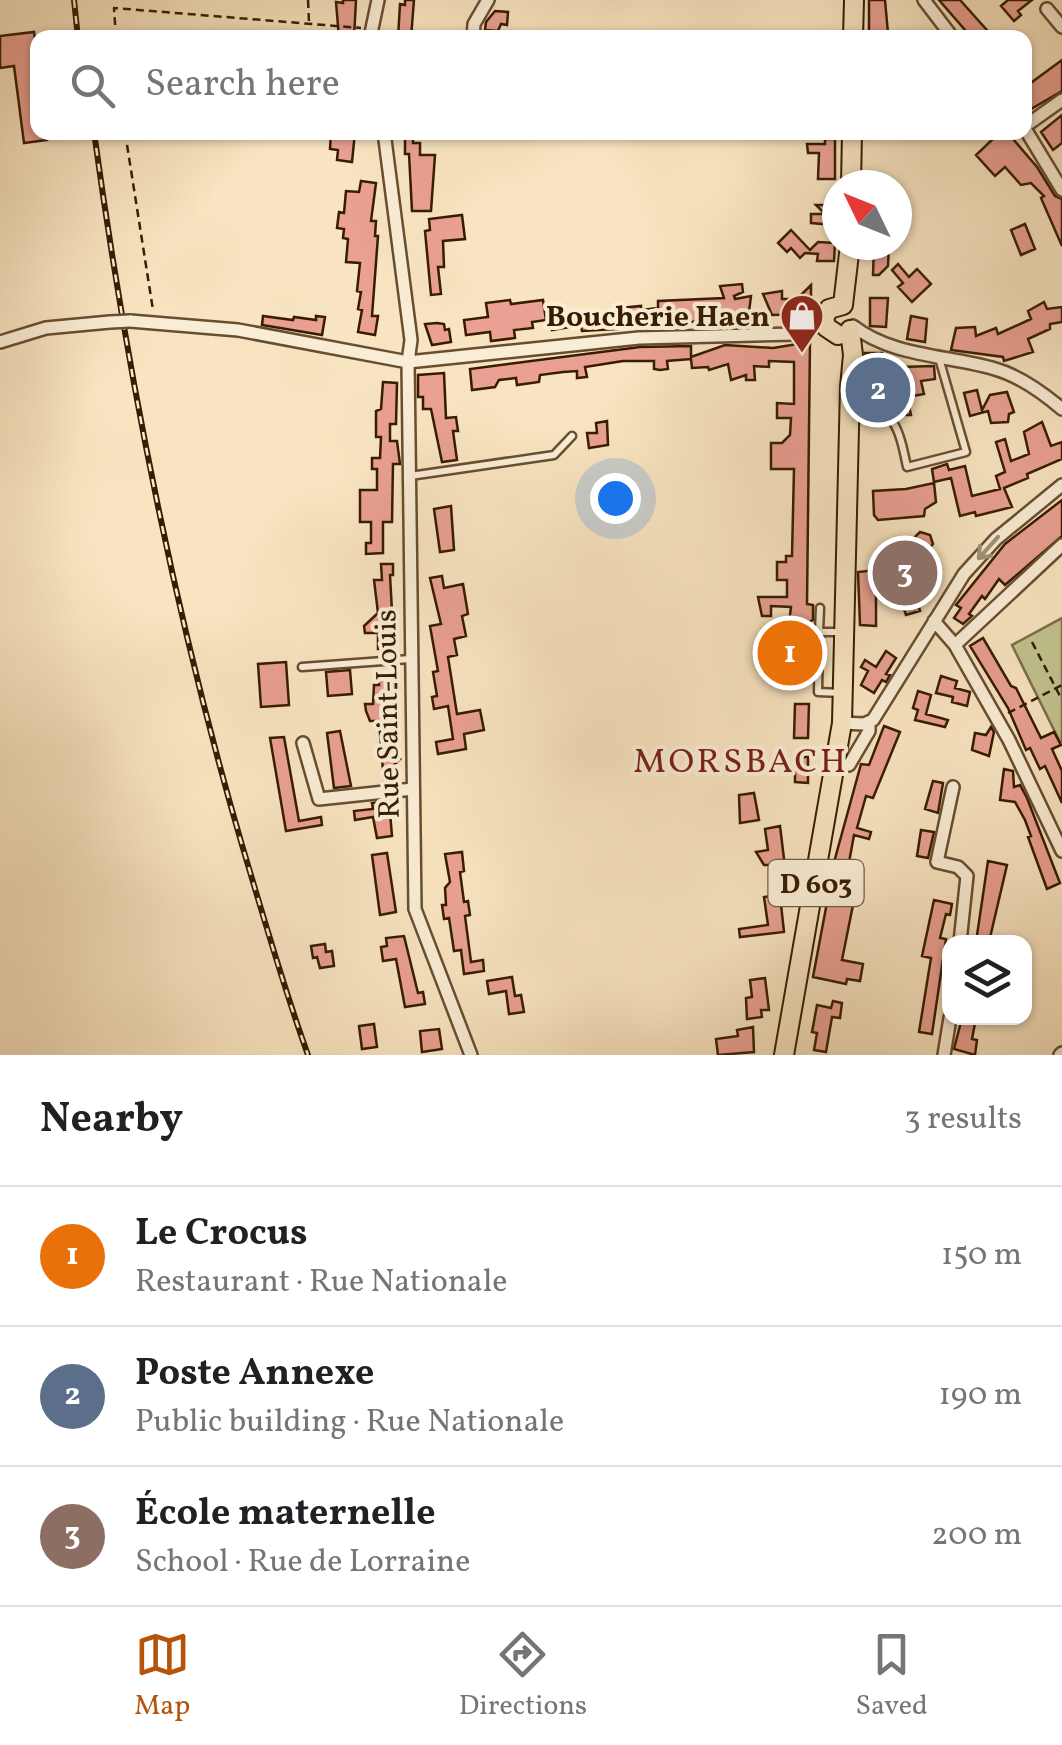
<!DOCTYPE html>
<meta charset="utf-8">
<style>
:root{--surface:#fff;--page:#f6f6f6;--text:#202124;--muted:#757577;--line:#e0e0e0;--accent:#b45309}
body{margin:0;font-family:Vollkorn,serif;background:var(--page);color:var(--text)}
.controls{position:absolute;right:30px;bottom:30px;display:grid;overflow:hidden;border-radius:20px;box-shadow:0 2px 8px #0004}
.controls button{width:90px;height:90px;display:grid;place-items:center;padding:0;border:0;border-bottom:2px solid var(--line);background:var(--surface);color:var(--text);font:50px sans-serif}
.compass{position:absolute;left:822px;top:170px;width:90px;height:90px;border-radius:50%;background:var(--surface);box-shadow:0 2px 8px #0004;rotate:313deg}
.you{position:absolute;left:615px;top:498px;width:35px;height:35px;margin:-25px;border:8px solid #fff;border-radius:50%;background:#1a73e8;box-shadow:0 0 0 15px #1a73e833}
.badge{display:grid;place-items:center;width:65px;height:65px;border-radius:50%;background:var(--accent);color:#fff;font-size:32px;font-weight:700}
.pin{position:absolute;translate:-50% -50%;border:5px solid #fff;box-shadow:0 2px 10px #0006}
.list{margin:0;padding:0;list-style:none}
h2{display:flex;justify-content:space-between;align-items:center;height:130px;margin:0;padding:0 40px;font-size:42px}
h2 small{font-size:32px;font-weight:400;color:var(--muted)}
.list li{display:grid;grid-template-columns:65px 1fr auto;gap:30px;align-items:center;box-sizing:border-box;height:140px;padding:0 40px;border-top:2px solid var(--line)}
.list b{display:block;font-size:38px;white-space:nowrap}
.list p{margin:0;font-size:32px;white-space:nowrap;color:var(--muted)}
.list em{font-size:32px;font-style:normal;color:var(--muted)}
.icon{flex:none;width:55px;height:55px;fill:none;stroke:currentColor;stroke-width:2;stroke-linecap:round;stroke-linejoin:round}
.map{position:relative;flex:none;width:1062px;height:1055px;overflow:hidden}
.search{position:absolute;background:var(--surface);box-shadow:0 2px 8px #0004;left:30px;right:30px;top:30px;height:110px;display:flex;align-items:center;gap:25px;box-sizing:border-box;padding:0 35px;border-radius:20px;color:var(--muted);font-size:38px}
.sheet{height:550px;background:var(--surface)}
nav{display:flex;justify-content:space-around;align-items:center;box-sizing:border-box;height:140px;border-top:2px solid var(--line);background:var(--surface);font-size:28px;color:var(--muted)}
nav a{display:grid;justify-items:center;gap:5px}
nav .on{color:var(--accent)}
.map>svg:first-child{display:block}
.green{fill:#c1c390;stroke:#7c7048;stroke-width:2.5}
.building{fill:#eaa092;stroke:#371c00;stroke-width:2.5}
.lines{fill:none;stroke-linecap:round;stroke-linejoin:round}
.service-casing{stroke:#674e30;stroke-width:11}
.minor-casing{stroke:#674e30;stroke-width:16}
.primary-casing{stroke:#371c00;stroke-width:22}
.path{stroke:#371c00;stroke-width:2.5;stroke-dasharray:8 5;stroke-linecap:butt}
.service{stroke:#faedd6;stroke-width:6}
.minor{stroke:#faedd6;stroke-width:11}
.primary{stroke:#f8e4c0;stroke-width:18}
.rail-casing{stroke:#371c00;stroke-width:6}
.rail{stroke:#faedd6;stroke-width:2.5;stroke-dasharray:8;stroke-linecap:butt}
.minor-bridge-casing{stroke:#674e30;stroke-width:16;stroke-linecap:butt}
.minor-bridge{stroke:#faedd6;stroke-width:11}
.oneway{stroke:#a28f76}
.labels{text-anchor:middle;stroke-width:8;stroke-linejoin:round;paint-order:stroke}
.shield{fill:#faedd6;stroke:#725b40;stroke-width:2.5}
.shield-label{font-size:28px;font-weight:bold;fill:#371c00}
.poi-label{font-size:30px;font-weight:bold;fill:#371c00;stroke:#faedd6;text-anchor:end}
.street-label{font-size:30px;fill:#371c00;stroke:#faedd6}
.quarter-label{font-size:35px;letter-spacing:2.5px;fill:#7a1f14;stroke:#faedd6}
</style>
<div class="map">
<svg width="1062" height="1055" viewBox="0 0 1062 1055">
<rect width="100%" height="100%" fill="#f8e4c0"/>
<filter id="stains"><feTurbulence type="fractalNoise" baseFrequency=".002" numOctaves="4"/><feColorMatrix values="0 0 0 0 .2 0 0 0 0 .09 0 0 0 0 .02 0 0 0 .5 -.17"/></filter>
<radialGradient id="worn" r=".72"><stop offset=".6" stop-color="#630" stop-opacity="0"/><stop offset="1" stop-color="#630" stop-opacity=".3"/></radialGradient>
<path class="green" d="M1062,618V741L1060,742L1012,645Z"/>
<path class="building" d="M343,0H356L354,38H339L336,2L343,3Z
M405,0H414L411,38H398L400,4L405,5Z
M869,0H885L888,33L869,34Z
M939,0H960L994,38H972Z
M1008,0H1032L1018,11L1021,15L1014,21L1001,6Z
M495,11L508,12L507,25L501,24L498,31L485,30L486,22Z
M34,32L38,63V132H46L47,140L24,143L14,66L0,68V36Z
M1062,60V91L1024,113V88Z
M1062,115V143L1053,150L1041,132Z
M331,132H355L352,162L337,160L338,150L330,149Z
M988,132H1007L1037,167L1055,196L1062,199V246L1041,198L1044,196L1031,183L1021,185L1005,167L995,176L976,155L994,138Z
M405,138H413V143H420V155H435L431,211H412L409,154H405Z
M825,139H835V179H818L819,153H808L807,144H825Z
M361,181L376,183L371,221H376L375,236H378L372,316H378L375,335L358,332L362,310L358,309L361,292L357,291L360,263L346,262L348,239L343,238L344,229L337,228L339,212L344,213L346,191L359,192Z
M816,205H835L834,225L811,223V214H825Z
M462,215L465,239L443,241L444,267H438L441,294L431,295L425,231L430,230L429,219Z
M1025,224L1035,249L1021,255L1011,230Z
M791,230L810,250L818,242L835,243L834,261H817L818,254L805,253L800,258L791,248L787,252L778,243Z
M874,245H889L888,266L879,275H873Z
M898,264L909,277L917,269L931,284L912,302L898,287L903,283L892,270Z
M742,284L743,292L734,296L735,299L751,296L748,320L736,316V313L701,316V321L634,328L582,331L581,325L552,330L550,313L621,312V308L641,306V310L658,308V301L724,298L720,286Z
M811,285V314L772,315L763,294L782,291V299H797Z
M870,298H888L886,327L870,326Z
M510,300L511,304L543,300L546,320L532,322L533,328L514,330L515,338L491,341L490,332L466,335L464,320L488,317L486,303Z
M1044,302L1047,309L1062,307V322L1050,324V329L1028,339L1033,352L1004,361L1003,357L951,350L956,328L975,327L976,336L996,328L998,334L1031,319L1028,311Z
M263,316L293,320L294,317L316,320V316L325,317L322,335L262,325Z
M911,316L927,319L925,342L907,339Z
M437,323L444,324L445,330L449,329L451,342L432,345L425,324Z
M810,342L807,604L813,605V620L805,624L809,665L800,666L802,681L794,682L791,661L770,663L767,640L783,639L782,631H788L791,607L771,606V616H762L758,597H787V580H777V562H786V556H792L794,469H771V443H782L790,435L791,418H777V403L794,404V362L769,361V367L754,366L755,380H746V375L731,380L728,364L709,370L708,367L692,368L691,359L667,361L668,369L660,370L654,369V361H623L585,367L587,377L577,378V371L563,372L540,375L539,382L517,385L516,378L499,380L495,387L472,390L470,369L640,347L691,346V357L725,345L773,348Z
M865,353H882L885,393H863Z
M934,366L935,379L921,381L924,394L907,397L911,415H899L893,392L905,389L900,367Z
M444,373L446,418L456,417L458,431H453L457,460L442,462L431,409H423V397H418V375Z
M383,382L397,383L396,424H390V441H397L400,464H393L392,522H383V553L366,554V543H371V522H360V490H377V469H372V458H380L381,437H376V411L381,409Z
M977,390L982,410L990,395L1007,392L1014,412L1009,414L1008,422L991,423L988,411L970,416L964,393Z
M607,421L608,445L589,448L587,433H597L596,423Z
M1042,422L1051,446L1062,442V459L1027,474L1028,478L1004,488L1012,507L976,516L975,512L960,516L951,478L934,482L932,469L947,464L949,470L965,466L972,496L1000,489L996,476L1005,472L996,442L1005,439L1011,461L1029,454L1024,432Z
M934,483L936,502L925,509L924,516L878,520L874,515L873,491L906,489Z
M1062,500V536L1005,585L999,579L985,599L982,596L969,614L972,616L963,624L954,618L961,608L956,605L1005,544Z
M451,506L454,550L440,552L434,509Z
M920,532L930,535L933,544L926,552L913,549L916,558L906,561L920,611L906,615L895,584L876,588V626L860,625L858,572L893,568L887,547L912,540Z
M381,564H393V575H390L394,648L378,649V633H365L364,626L378,613L374,580H382Z
M442,576L444,588L463,584L468,614L462,616L466,636L454,639L457,655L448,657L457,714L480,710L484,730L464,734L466,749L438,754L436,742L453,739L448,706L434,709L432,697L437,696L433,672L438,671L430,626L441,624L430,578Z
M983,638L1011,686L1016,688L1041,738L1054,732L1061,745L1052,749L1062,771V803L1045,766L1040,769L1030,748L1026,750L1008,708L970,646Z
M886,651L896,658L886,674L890,675L886,682L882,680L874,693L861,685L868,671L861,667L865,660L876,667Z
M286,662L289,705L261,707L258,664Z
M350,670L352,694L328,696L326,672Z
M379,676H396V692H388L389,725L399,728L394,732L396,757L400,759L395,764L399,775L397,781L384,783L379,721H370L366,711L365,704H373L374,685H379Z
M941,676L957,681L955,688L970,692L967,706L952,702L953,697L936,693Z
M918,691L931,695L926,714L948,720L945,727L915,720L918,710L913,708Z
M795,704H809L808,738H794Z
M884,726L900,732L873,798L866,796L857,828L871,832L869,839L854,835L848,868L833,866L861,764L869,765Z
M991,727L994,732L989,756L972,750L975,733L986,735Z
M340,731L351,786L334,788L327,733Z
M284,737L299,821L321,817L322,825L286,831L270,738Z
M795,757H808V783L795,782Z
M1004,769L1013,771L1014,787L1020,785L1027,798L1060,883L1047,889L1028,837L1031,836L1025,820L1015,802L1000,800Z
M933,781L943,783L938,813L925,809Z
M754,793L759,820L740,823L739,795Z
M389,801L392,836L377,838L373,817L355,820L354,811L373,809L372,803Z
M780,826L785,867L772,869V865H764L756,852L768,850L765,829Z
M921,830L934,832L928,858L917,856Z
M462,852L464,871L460,872L464,902L468,901L470,915L465,916L471,962L483,960L484,971L464,974L461,950L454,951L449,918L444,919L442,905H446L445,888L450,882L445,854Z
M387,853L396,912L380,915L372,855Z
M988,861L1007,865L989,942H976Z
M851,868L860,870L842,960L863,964L860,981L847,979L846,984L813,977L831,881L847,884Z
M780,895L784,932L740,937L739,929L768,925L764,897Z
M934,900L952,904L950,915L946,914L940,938L946,939L932,1034L919,1032L931,958L922,956Z
M404,936L418,993L423,992L425,1004L405,1007L396,959L383,961L381,947L387,946L386,938Z
M325,944L326,952L332,951L334,966L320,968L317,957L313,958L311,946Z
M512,977L515,996L521,995L524,1012L509,1014L506,991L489,994L487,981Z
M765,978L769,1010H761L762,1017L747,1019L746,998L752,997L750,980Z
M833,1001L842,1003L840,1018L832,1017L826,1052L814,1050L817,1033L812,1032L817,1005L831,1008Z
M962,1018H976L972,1039L977,1040L975,1055L954,1049Z
M374,1024L377,1047L362,1049L359,1026Z
M753,1027L754,1052L718,1055L716,1039L738,1036L737,1030Z
M439,1029L442,1049L422,1052L420,1031Z"/>
<g class="lines">
<defs>
<path id="service" d="M854,402C895,404 900,433 907,467L966,452L939,358
M410,476L554,455L572,436
M820,608L819,632H844
M819,632L818,692L842,693
M302,667L410,659"/>
<path id="minor" d="M924,0L953,38
M1047,9L1062,27
M370,38L378,0
M473,38L474,24L488,0
M1024,127L1062,190
M1024,127L1062,100
M384,132L411,340L408,362L415,909L471,1055
M130,321L238,330L408,362L639,338L796,334L824,323
M853,326C893,357 948,355 995,369C1020,376 1042,392 1062,409
M0,342L46,328L110,322
M934,621L955,645L1009,740L1062,851
M955,645L1062,545
M842,723L864,724L873,720L964,574L996,539L1062,485
M303,743L319,799L413,789
M849,765L869,731V722
M953,787L937,862L958,867L967,876L960,942
M944,1055L950,1018
M1060,1055L1062,1053"/>
<path id="primary" d="M853,38L854,0
M851,185L852,132
M843,305L850,245
M838,335L826,327L824,318L829,309L843,305
M784,1055L842,723L850,387L853,355L850,330"/>
</defs>
<use href="#service" class="service-casing"/>
<use href="#minor" class="minor-casing"/>
<use href="#primary" class="primary-casing"/>
<path class="path" d="M308,0L309,22
M116,38L114,8L361,28
M125,132L153,310
M1032,642L1062,700
M1008,713L1062,685"/>
<use href="#service" class="service"/>
<use href="#minor" class="minor"/>
<use href="#primary" class="primary"/>
<defs>
<path id="rail" d="M74,0L78,38
M94,132C127,373 174,612 242,845C263,915 283,986 308,1055"/>
</defs>
<use href="#rail" class="rail-casing"/>
<use href="#rail" class="rail"/>
<defs>
<path id="minor-bridge" d="M110,322L130,321"/>
</defs>
<use href="#minor-bridge" class="minor-bridge-casing"/>
<use href="#minor-bridge" class="minor-bridge"/>
</g>
<defs><path id="oneway-shaft" d="M-6 0H5M1.5-3L5.5 0L1.5 3" fill="none" stroke-width="1.6" stroke-linecap="round" stroke-linejoin="round" transform="scale(2.5)"/></defs>
<use class="oneway" href="#oneway-shaft" transform="translate(988 548) rotate(132)"/>
<defs>
<symbol id="shop-pin" viewBox="-11 -11 22 30"><path d="M0 17L-7.5 6A9.5 9.5 0 1 1 7.5 6Z" fill="#8f2418" stroke="#faedd6"/><path d="M-5-2.5h2.3a2.7 3.5 0 0 1 5.4 0H5L5.5 6h-11ZM-1.5-2.5h3a1.5 2.3 0 0 0-3 0Z" fill="#fff"/></symbol>
</defs>
<g fill-rule="evenodd">
<use href="#shop-pin" x="777" y="291" width="50" height="68"/>
</g>
<g class="labels">
<rect class="shield" x="768.5" y="860" width="95" height="46" rx="8"/>
<g class="shield-label">
<text x="816" y="893">D 603</text>
</g>
<g class="poi-label">
<text x="770" y="326">Boucherie Haen</text>
</g>
<g class="street-label">
<text transform="translate(387 714) rotate(-91)" y="10">Rue Saint-Louis</text>
</g>
<g class="quarter-label">
<text x="741" y="772">MORSBACH</text>
</g>
</g>
<rect width="100%" height="100%" filter="url(#stains)"/>
<rect width="100%" height="100%" fill="url(#worn)"/>
</svg>
<div class="controls">
<button><svg class="icon" aria-label="layers" viewBox="0 0 24 24"><path d="M12 4l9 5-9 5-9-5zM3 14l9 5 9-5"/></svg></button>
</div>
<svg class="compass" viewBox="-18 -18 36 36"><path d="M0-13l5 13h-10z" fill="#e53935"/><path d="M0 13l5-13h-10z" fill="#757577"/></svg>
<div class="you"></div>
<div class="pin badge" style="left:790px;top:653px;background:#e8710a">1</div>
<div class="pin badge" style="left:878px;top:390px;background:#5c6f8a">2</div>
<div class="pin badge" style="left:905px;top:573px;background:#8d6e63">3</div>
<div class="search"><svg class="icon" aria-label="search" viewBox="0 0 24 24"><circle cx="10" cy="10" r="6"/><path d="M15 15l6 6"/></svg>Search here</div>
</div>
<section class="sheet">
<h2>Nearby<small>3 results</small></h2>
<ul class="list">
<li><span class="badge" style="background:#e8710a">1</span><div><b>Le Crocus</b><p>Restaurant · Rue Nationale</p></div><em>150 m</em></li>
<li><span class="badge" style="background:#5c6f8a">2</span><div><b>Poste Annexe</b><p>Public building · Rue Nationale</p></div><em>190 m</em></li>
<li><span class="badge" style="background:#8d6e63">3</span><div><b>École maternelle</b><p>School · Rue de Lorraine</p></div><em>200 m</em></li>
</ul>
</section>
<nav>
<a class="on"><svg class="icon" aria-label="map" viewBox="0 0 24 24"><path d="M3 6l6-2 6 2 6-2v14l-6 2-6-2-6 2zM9 4v14M15 6v14"/></svg>Map</a>
<a><svg class="icon" aria-label="directions" viewBox="0 0 24 24"><path d="M12 3l9 9-9 9-9-9zM9 14v-3h6M13 9l2 2-2 2"/></svg>Directions</a>
<a><svg class="icon" aria-label="saved" viewBox="0 0 24 24"><path d="M7 4h10v16l-5-4-5 4z"/></svg>Saved</a>
</nav>
